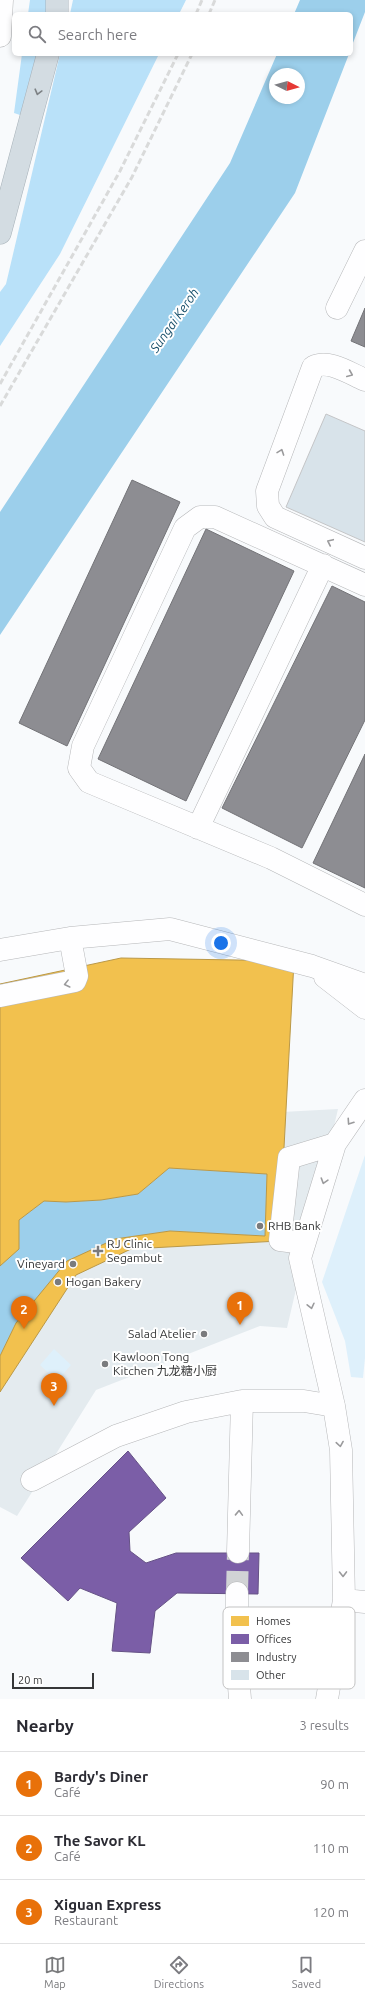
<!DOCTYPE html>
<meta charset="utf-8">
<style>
:root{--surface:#fff;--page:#f2f2f3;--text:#2b2b33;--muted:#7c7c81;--line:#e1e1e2;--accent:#7a7b7d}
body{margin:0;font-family:Ubuntu,"Noto Sans SC",sans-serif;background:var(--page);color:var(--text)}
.compass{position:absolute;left:269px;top:68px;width:36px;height:36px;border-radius:50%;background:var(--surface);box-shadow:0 2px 6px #0003;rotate:95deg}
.scale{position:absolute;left:12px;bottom:10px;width:82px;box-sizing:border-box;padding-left:4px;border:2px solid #363738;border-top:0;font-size:11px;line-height:14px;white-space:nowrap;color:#363738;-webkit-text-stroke:3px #fff;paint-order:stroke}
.you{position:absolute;left:221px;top:943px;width:14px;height:14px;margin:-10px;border:3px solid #fff;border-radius:50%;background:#1a73e8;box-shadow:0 0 0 6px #1a73e833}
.badge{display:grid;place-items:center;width:26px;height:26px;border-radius:50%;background:var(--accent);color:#fff;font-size:13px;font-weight:700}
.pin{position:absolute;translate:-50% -33px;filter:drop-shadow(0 1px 2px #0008)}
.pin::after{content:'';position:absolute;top:21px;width:14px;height:12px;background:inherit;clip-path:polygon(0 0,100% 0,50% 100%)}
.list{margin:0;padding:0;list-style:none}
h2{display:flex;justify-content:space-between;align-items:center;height:52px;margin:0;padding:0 16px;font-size:17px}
h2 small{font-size:13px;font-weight:400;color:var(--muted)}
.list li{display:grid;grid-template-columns:26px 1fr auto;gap:12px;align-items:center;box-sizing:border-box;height:64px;padding:0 16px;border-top:1px solid var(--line)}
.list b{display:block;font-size:15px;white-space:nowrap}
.list p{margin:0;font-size:13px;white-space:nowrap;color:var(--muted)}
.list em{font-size:13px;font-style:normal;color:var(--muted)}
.icon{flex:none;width:22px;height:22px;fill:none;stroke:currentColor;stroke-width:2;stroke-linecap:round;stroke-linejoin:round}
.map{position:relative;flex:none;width:365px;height:1699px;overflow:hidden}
.search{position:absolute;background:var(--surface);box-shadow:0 2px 6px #0003;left:12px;right:12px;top:12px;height:44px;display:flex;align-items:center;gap:10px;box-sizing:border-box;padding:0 14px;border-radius:6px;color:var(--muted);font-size:15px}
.sheet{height:244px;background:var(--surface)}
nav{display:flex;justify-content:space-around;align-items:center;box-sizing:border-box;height:56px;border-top:1px solid var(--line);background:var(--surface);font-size:11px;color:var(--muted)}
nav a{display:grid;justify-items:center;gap:2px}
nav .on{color:var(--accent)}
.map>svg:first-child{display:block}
.built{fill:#e4ebef}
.green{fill:#def0fb}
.forest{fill:#b9e1f9}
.water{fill:#9ccfeb;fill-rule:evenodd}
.homes{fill:#f2c14e;stroke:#ba9847}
.offices{fill:#7b5ea7;stroke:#665286}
.industry{fill:#8d8d92;stroke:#737377}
.building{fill:#d8e3ea;stroke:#c4c5c7}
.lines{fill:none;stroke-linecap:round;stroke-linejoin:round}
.minor-tunnel{stroke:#d1d3d5;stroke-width:22;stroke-dasharray:22 11;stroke-linecap:butt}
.minor-casing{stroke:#b6b7b9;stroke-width:23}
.highway-casing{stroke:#a8b2b9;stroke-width:23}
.minor{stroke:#fefeff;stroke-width:22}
.highway{stroke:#d3dce2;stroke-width:22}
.rail{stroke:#d9dada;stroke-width:3;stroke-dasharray:6 3;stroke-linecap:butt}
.oneway{stroke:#7d8184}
.oneway2{stroke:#9a9a9c}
.poi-dot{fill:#7a7b7d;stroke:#fff;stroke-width:1.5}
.labels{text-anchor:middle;stroke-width:4;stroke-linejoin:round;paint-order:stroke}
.poi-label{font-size:12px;fill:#363738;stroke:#fff;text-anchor:start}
.water-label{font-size:13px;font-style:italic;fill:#174f6a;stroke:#fff}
.key{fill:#fff;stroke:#c3c3c3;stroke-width:1}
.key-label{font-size:11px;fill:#363738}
</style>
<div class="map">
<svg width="365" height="1699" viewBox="0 0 365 1699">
<rect width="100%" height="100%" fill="#f8fafc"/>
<path class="built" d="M338,1109L287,1328L260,1326L96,1390L17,1516L0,1507V1171L153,1119Z"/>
<path class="green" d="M365,1155V1358L363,1378L351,1377L345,1341L322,1282Z
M54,1349L71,1365L57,1381L40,1365Z"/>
<path class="forest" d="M30,0H50V14H28Z
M73,0H186L179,14H70Z
M22,54H39L23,116L14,113Z
M60,54H159L60,254L0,346V292L6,284Z"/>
<path class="water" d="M300,0H365V12L351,48V14H294Z
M277,54H349L295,193L0,635V512L230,163ZM275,74H299V98H275Z
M169,1168L267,1174L265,1236L170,1231L115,1239L16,1323L0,1356V1266L19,1220L44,1201L66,1202L101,1200L138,1194Z"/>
<path class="homes" d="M121,958L294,961L279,1241L131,1249L76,1275L0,1392V1356L16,1323L67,1261L115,1239L170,1231L265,1236L267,1174L169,1168L138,1194L101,1200L66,1202L44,1201L19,1220V1249L0,1266V984Z"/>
<path class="offices" d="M128,1451L166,1498L129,1532L130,1551L146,1563L176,1553H259L258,1594L177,1593L155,1611L150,1653L112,1651L117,1603L80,1588L68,1601L21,1558Z"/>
<path class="industry" d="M365,308V347L351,341Z
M132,480L180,502L67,746L19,723Z
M206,529L294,571L186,801L98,759Z
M332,586L365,602V720L302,848L222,808Z
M365,754V888L313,863Z"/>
<path class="building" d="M326,414L365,431V542L286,507Z"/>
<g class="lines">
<path class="minor-tunnel" d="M237,1593L238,1552"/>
<defs>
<path id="minor" d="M0,36L2,0
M337,308L365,251
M365,380C349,373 329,359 313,367L267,491L268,506L275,517L365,558
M365,585L215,517H200L185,528L83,746L79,768L89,782L271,858L365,905
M198,828L323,565
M0,950L70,938L170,929L312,966L365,985
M325,977L365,1008
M0,996L75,981L77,976L70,938
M304,1243L280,1240L289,1158L335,1144
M32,1480L116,1436L186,1412L242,1401H304L334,1406
M238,1552L242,1401
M237,1593V1660L240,1699
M344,1600L365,1602
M327,1699L344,1600L341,1450L334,1406L300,1258L335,1144L365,1100"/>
<path id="highway" d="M57,14V0
M0,233L48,54"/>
</defs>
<use href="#minor" class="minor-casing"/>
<use href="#highway" class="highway-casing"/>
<use href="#minor" class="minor"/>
<use href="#highway" class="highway"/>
<path class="rail" d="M196,14L202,0
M209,14L215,0
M0,384L120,171L178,54
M0,406L132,177L192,54"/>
</g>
<defs><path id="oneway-chevron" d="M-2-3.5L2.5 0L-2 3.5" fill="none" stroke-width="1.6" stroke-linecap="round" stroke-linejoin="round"/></defs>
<use class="oneway" href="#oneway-chevron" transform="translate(38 92) rotate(105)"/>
<g class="oneway2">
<use href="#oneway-chevron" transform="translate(350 374) rotate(23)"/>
<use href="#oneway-chevron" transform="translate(281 452) rotate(-70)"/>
<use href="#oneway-chevron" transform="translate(330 542) rotate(-155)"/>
<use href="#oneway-chevron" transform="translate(67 984) rotate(166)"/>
<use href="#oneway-chevron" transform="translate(350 1122) rotate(124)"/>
<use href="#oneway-chevron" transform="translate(324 1181) rotate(107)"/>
<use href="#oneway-chevron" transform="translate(311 1306) rotate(77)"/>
<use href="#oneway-chevron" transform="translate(340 1444) rotate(81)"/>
<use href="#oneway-chevron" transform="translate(239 1513) rotate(-88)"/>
<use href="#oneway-chevron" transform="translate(343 1574) rotate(89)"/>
</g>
<g class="poi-dot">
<circle cx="260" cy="1226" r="4"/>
<path d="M96 1245h4v4h4v4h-4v4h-4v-4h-4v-4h4z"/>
<circle cx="73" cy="1264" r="4"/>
<circle cx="58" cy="1282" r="4"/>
<circle cx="204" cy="1334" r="4"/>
<circle cx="105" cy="1364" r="4"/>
</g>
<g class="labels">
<g class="poi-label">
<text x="268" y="1230">RHB Bank</text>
<text x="107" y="1248">RJ Clinic<tspan x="107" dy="14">Segambut</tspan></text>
<text x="65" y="1268" text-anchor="end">Vineyard</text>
<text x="66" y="1286">Hogan Bakery</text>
<text x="196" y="1338" text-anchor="end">Salad Atelier</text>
<text x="113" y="1361">Kawloon Tong<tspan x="113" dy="14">Kitchen 九龙糖小厨</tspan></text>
</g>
<g class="water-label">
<text transform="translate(174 320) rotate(-55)" y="5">Sungai Keroh</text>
</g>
</g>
<rect x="223" y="1607" width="132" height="82" rx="6" class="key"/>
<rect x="231" y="1616" width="18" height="10" fill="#f2c14e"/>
<rect x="231" y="1634" width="18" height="10" fill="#7b5ea7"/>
<rect x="231" y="1652" width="18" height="10" fill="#8d8d92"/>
<rect x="231" y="1670" width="18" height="10" fill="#d8e3ea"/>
<g class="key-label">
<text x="256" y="1625">Homes</text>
<text x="256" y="1643">Offices</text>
<text x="256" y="1661">Industry</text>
<text x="256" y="1679">Other</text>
</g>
</svg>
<svg class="compass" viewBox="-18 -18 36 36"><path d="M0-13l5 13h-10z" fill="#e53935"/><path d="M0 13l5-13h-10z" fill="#7c7c81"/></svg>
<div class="scale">20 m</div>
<div class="you"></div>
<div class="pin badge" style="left:240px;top:1325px;background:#e8710a">1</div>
<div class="pin badge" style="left:24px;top:1329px;background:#e8710a">2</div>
<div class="pin badge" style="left:54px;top:1406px;background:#e8710a">3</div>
<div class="search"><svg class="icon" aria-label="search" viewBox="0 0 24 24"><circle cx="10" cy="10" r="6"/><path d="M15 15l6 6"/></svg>Search here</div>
</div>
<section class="sheet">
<h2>Nearby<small>3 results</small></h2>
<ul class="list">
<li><span class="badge" style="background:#e8710a">1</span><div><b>Bardy's Diner</b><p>Café</p></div><em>90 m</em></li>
<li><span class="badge" style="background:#e8710a">2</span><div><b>The Savor KL</b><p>Café</p></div><em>110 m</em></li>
<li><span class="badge" style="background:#e8710a">3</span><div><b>Xiguan Express</b><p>Restaurant</p></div><em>120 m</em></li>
</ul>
</section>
<nav>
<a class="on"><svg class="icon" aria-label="map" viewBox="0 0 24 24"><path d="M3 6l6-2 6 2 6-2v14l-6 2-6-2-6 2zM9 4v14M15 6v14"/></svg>Map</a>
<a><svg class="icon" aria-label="directions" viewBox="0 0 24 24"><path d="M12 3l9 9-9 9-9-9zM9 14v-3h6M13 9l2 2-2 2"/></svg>Directions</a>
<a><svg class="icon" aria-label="saved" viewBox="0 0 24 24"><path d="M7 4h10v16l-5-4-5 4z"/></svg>Saved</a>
</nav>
